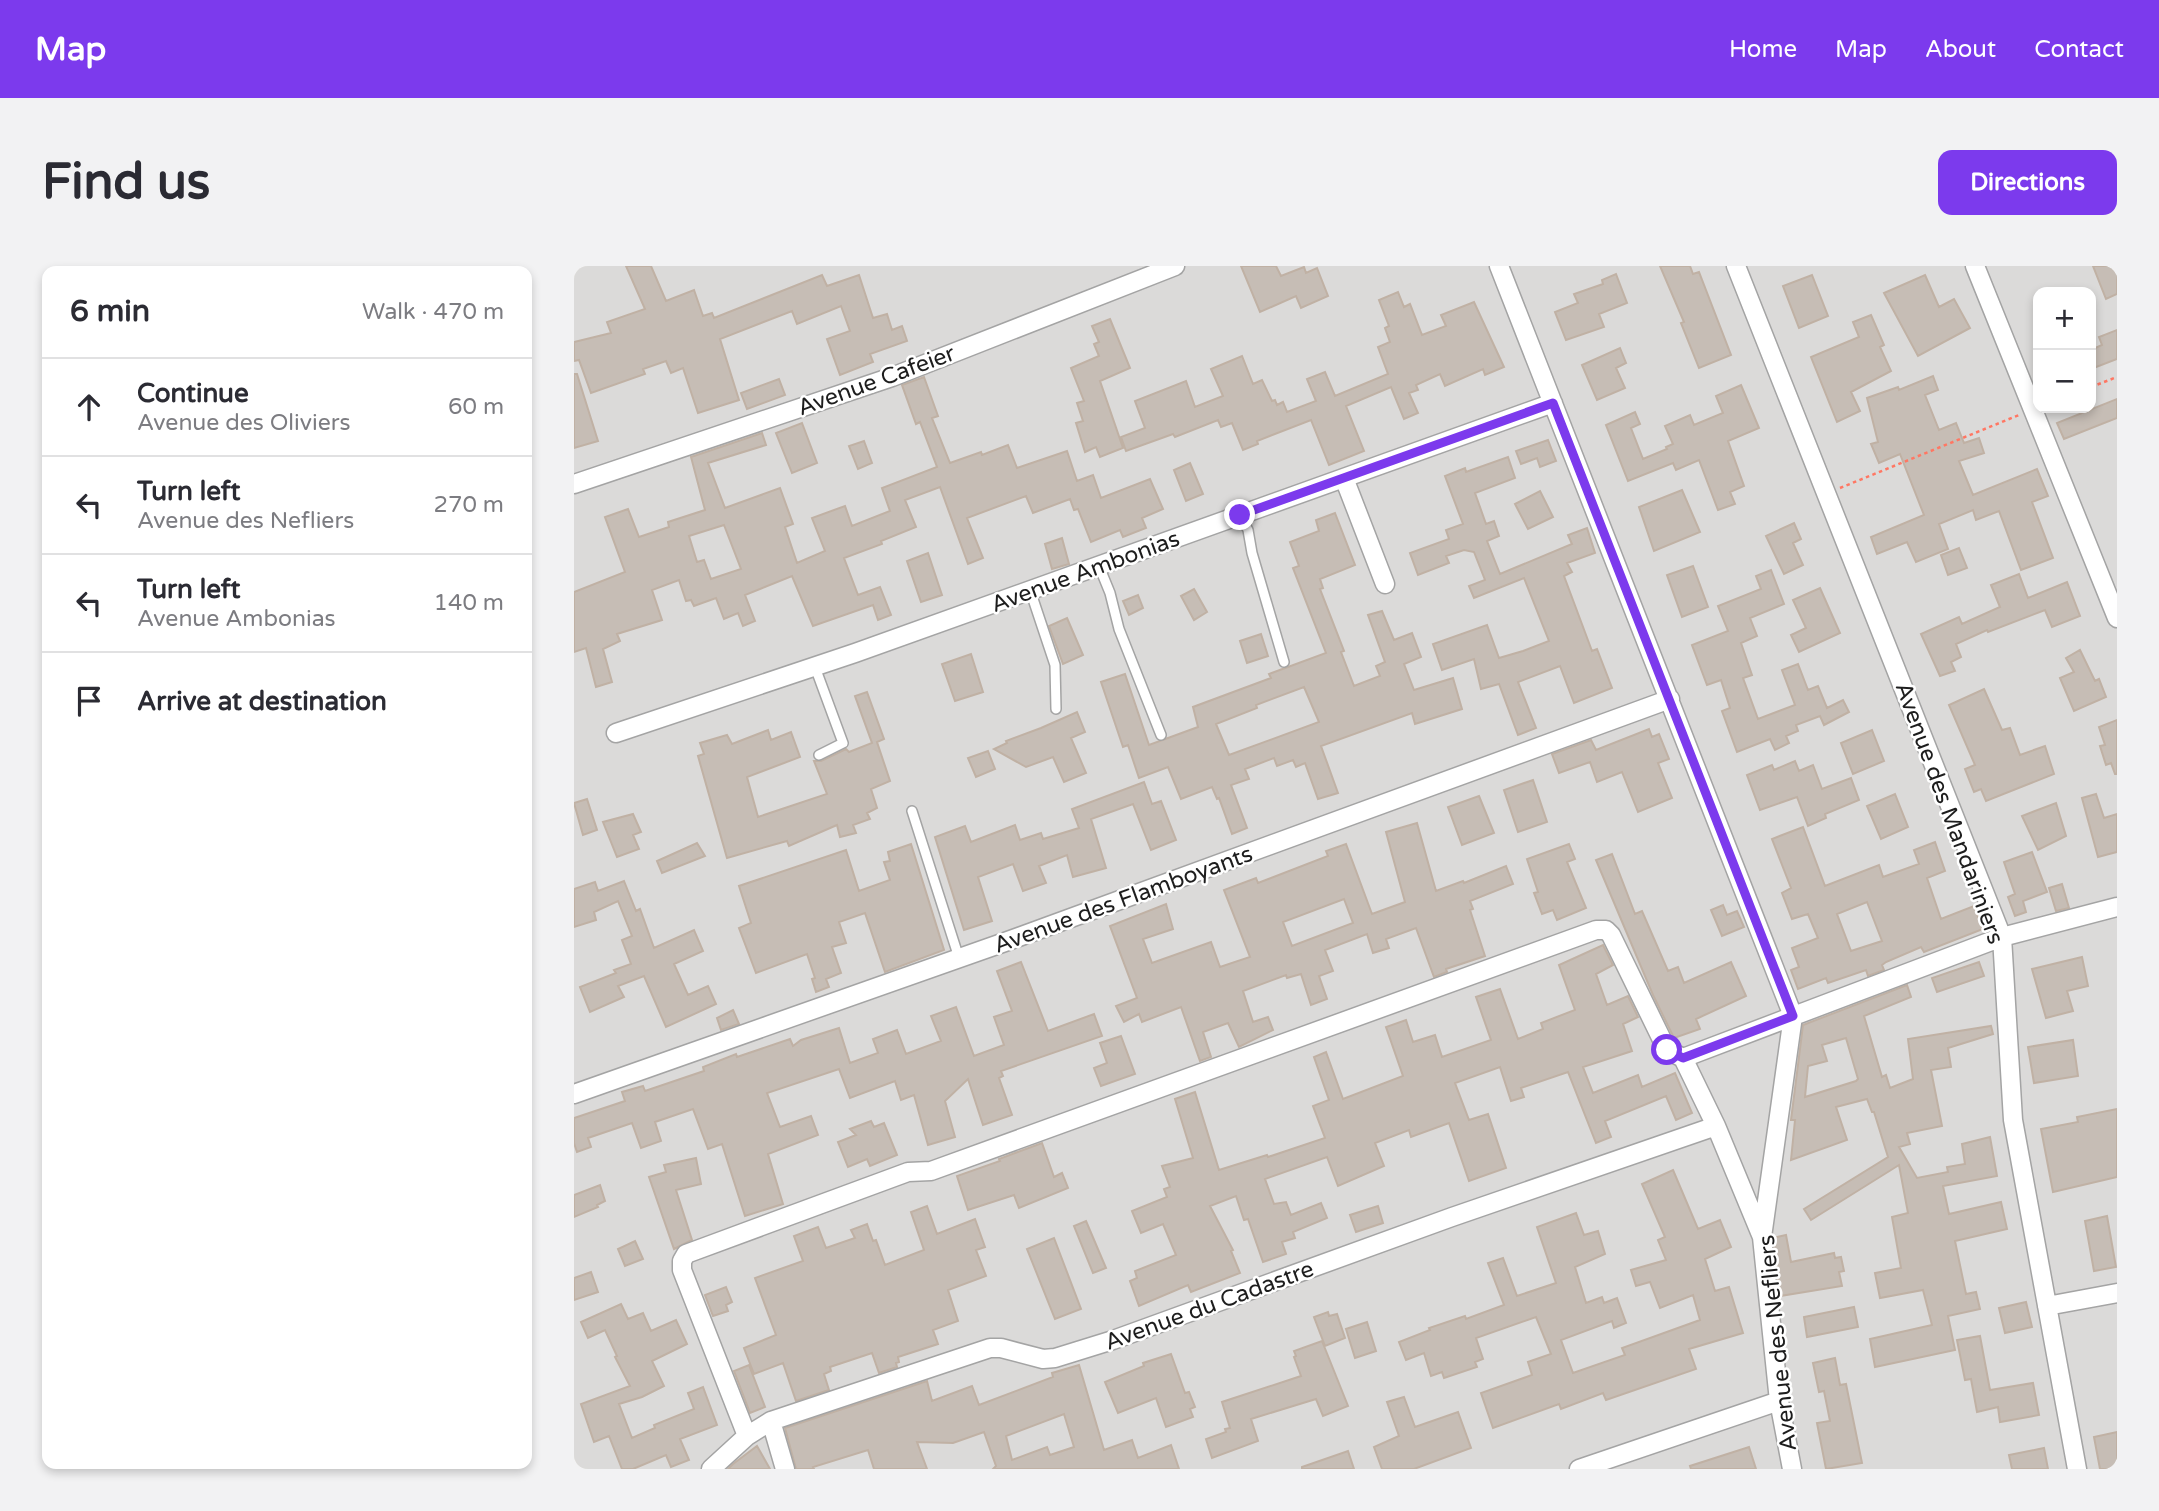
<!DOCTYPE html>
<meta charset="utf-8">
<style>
:root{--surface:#fff;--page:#f2f2f3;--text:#2b2b33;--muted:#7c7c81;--line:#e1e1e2;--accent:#7c3aed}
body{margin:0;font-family:"Varela Round",sans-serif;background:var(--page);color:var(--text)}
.controls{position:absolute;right:21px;top:21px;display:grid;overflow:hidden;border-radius:14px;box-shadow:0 4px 10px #0003}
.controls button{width:63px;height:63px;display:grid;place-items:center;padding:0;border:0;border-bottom:2px solid var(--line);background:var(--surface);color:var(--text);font:35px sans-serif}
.stop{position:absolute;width:21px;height:21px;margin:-16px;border:5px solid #7c3aed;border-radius:50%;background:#fff}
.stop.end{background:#7c3aed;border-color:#fff;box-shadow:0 2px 7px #0008}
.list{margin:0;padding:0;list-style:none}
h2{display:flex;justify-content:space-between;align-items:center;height:91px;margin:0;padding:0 28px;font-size:30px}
h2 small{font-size:23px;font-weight:400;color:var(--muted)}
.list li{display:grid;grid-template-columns:46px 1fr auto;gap:21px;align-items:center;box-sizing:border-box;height:98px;padding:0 28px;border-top:2px solid var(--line)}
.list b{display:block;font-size:26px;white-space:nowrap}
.list p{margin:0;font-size:23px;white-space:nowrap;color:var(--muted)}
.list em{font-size:23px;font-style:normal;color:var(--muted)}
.icon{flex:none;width:38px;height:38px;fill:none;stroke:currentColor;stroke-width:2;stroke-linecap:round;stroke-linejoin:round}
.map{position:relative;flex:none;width:1543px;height:1203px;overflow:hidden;border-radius:14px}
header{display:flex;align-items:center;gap:42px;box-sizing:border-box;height:98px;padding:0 35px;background:var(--accent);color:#fff}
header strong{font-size:33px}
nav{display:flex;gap:38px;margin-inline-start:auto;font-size:24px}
.intro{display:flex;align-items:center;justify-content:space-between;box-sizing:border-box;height:168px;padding:0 42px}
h1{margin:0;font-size:49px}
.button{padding:18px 32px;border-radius:14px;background:var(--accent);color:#fff;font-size:24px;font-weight:700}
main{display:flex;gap:42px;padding:0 42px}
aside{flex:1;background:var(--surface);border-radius:14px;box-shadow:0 4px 10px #0003}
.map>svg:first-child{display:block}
.residential{fill:#dbdad9;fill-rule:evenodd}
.building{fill:#c6bdb5;stroke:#c0b1a4;stroke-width:2;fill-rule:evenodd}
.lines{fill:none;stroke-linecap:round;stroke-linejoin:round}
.lane-casing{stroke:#a4a4a4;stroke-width:12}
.street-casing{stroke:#a4a4a4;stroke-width:21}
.path{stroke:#ff7763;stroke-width:2.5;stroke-dasharray:3.5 3.5;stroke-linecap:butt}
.lane{stroke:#fff;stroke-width:9}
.street{stroke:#fff;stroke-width:18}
.route{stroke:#7c3aed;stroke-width:9}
.labels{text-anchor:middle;stroke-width:5;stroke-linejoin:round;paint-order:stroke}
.street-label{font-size:23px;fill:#1d1d1d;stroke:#fff}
</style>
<header>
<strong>Map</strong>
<nav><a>Home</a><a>Map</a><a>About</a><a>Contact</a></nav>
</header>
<div class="intro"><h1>Find us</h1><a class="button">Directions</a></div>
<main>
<aside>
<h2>6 min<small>Walk · 470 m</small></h2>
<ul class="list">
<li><svg class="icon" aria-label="ahead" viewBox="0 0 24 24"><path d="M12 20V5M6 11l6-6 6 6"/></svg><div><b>Continue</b><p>Avenue des Oliviers</p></div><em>60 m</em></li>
<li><svg class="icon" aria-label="left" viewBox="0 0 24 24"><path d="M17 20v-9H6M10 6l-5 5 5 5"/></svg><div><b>Turn left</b><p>Avenue des Nefliers</p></div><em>270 m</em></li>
<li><svg class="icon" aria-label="left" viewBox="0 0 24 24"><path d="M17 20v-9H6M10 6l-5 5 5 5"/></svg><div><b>Turn left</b><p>Avenue Ambonias</p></div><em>140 m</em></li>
<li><svg class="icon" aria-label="arrive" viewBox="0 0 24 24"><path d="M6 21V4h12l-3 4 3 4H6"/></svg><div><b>Arrive at destination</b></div></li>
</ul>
</aside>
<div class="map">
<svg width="1543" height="1203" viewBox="0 0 1543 1203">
<rect width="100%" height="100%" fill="#eeebe2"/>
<path class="residential" d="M0,0H1543V1203H0ZM1464,26H1517V142H1464Z"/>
<path class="building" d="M52,0H77L92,35L120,24L129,50L138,47L140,52L248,9L253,20L285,9L299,52L313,48L318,64L328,60L333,75L296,88L299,96L266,109L253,73L276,65L267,40L223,58L218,45L146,73L165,134L124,147L109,102L97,107L92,95L69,103L71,108L17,127L5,94L0,95V76L37,67L33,56L71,43Z
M667,0H702L707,10L730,1L732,7L743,2L754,30L727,42L722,30L686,46Z
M1086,0H1116L1119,8L1125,6L1157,89L1125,102L1107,57L1110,56Z
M1519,0H1543V28L1532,33Z
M1042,8L1053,37L1025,48L1030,61L992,74L981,46L1004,37L1000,28L1029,18L1028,14Z
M1238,9L1254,50L1225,62L1209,20Z
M1351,9L1365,41L1380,33L1396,62L1344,90L1310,27Z
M824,26L830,41L836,38L848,69L872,60L867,49L900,36L930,101L911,109L909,103L871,120L866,108L842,119L844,124L835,127L844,147L830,153L817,121L772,140L790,185L755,199L737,154L683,175L684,178L669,184L658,157L647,161L644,154L601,171L599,168L552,185L547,171L571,162L561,135L612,115L621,141L649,130L637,103L668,90L679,118L688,114L698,135L701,134L703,139L709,136L713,146L742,135L733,113L751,106L761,130L814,108L804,81L816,76L811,62L815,60L805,34Z
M1297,49L1310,79L1306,81L1317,105L1277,126L1286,145L1263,156L1237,91L1285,71L1279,56Z
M536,53L556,102L526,115L549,182L526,191L522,181L511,186L502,157L509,155L503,137L510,135L497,102L525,90L520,78L525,76L518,60Z
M1543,64V93L1517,103V84L1528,79L1525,71Z
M1046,82L1052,97L1042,102L1051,122L1023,134L1008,99Z
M0,108H3L24,175L0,182Z
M1359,110L1364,124L1351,129L1365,164L1382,157L1390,177L1405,172L1410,187L1385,195L1399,229L1463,203L1474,230L1458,236L1479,292L1447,304L1425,245L1402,254L1399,244L1365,258L1374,283L1342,296L1333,276L1303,288L1297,271L1350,249L1326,188L1305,197L1297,178L1304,176L1293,132L1324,121L1325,124Z
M350,111L364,150L358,152L376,197L407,186L408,189L434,179L443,202L493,185L503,215L519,209L527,232L576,213L589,243L568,252L572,262L549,271L546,264L517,276L504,243L500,244L496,233L459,247L452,230L393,252L409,292L394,298L366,221L331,234L342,261L307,275L308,278L270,292L284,329L306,321L317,349L304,354L299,339L239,360L218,310L171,329L181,355L169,360L164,347L150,353L142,332L120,340L117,334L112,335L105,314L78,324L88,354L43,368L46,375L29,383L38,416L22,421L12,382L0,386V326L51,306L31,251L54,243L65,271L95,261L94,256L131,244L117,191L188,167L192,179L134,197L151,242L206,222L219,258L211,261L223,297L251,285L238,252L271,240L278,260L316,245L308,222L363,201L346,156L342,158L328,119ZM150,259L167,303L137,313L130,294L123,296L115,270Z
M205,113L211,129L173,143L167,127Z
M1167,119L1185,162L1154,175L1170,220L1156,226L1161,238L1144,244L1125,194L1102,204L1099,197L1054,215L1032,159L1061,146L1066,158L1057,162L1069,193L1093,183L1092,181L1099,178L1091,160L1116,149L1120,159L1149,147L1142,130Z
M1543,133V152L1490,173L1483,157Z
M228,157L243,197L218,207L202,167Z
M974,174L982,195L966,201L963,192L947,198L942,185Z
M290,175L298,197L284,203L275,180Z
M934,191L941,212L901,227L912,258L920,255L925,270L913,275L926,308L998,278L994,269L1013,262L1021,287L993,297L998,306L990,310L1018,385L1023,383L1038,422L1000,437L986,400L944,416L962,462L944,469L925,418L907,423L900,393L868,404L859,378L913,359L925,392L949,385L975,375L950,312L900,332L895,320L911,314L900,286L890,284L872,290L875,297L844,309L836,287L875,273L872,264L889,258L871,210L891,202L892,206Z
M616,197L629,228L612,235L600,204Z
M1108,224L1126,266L1080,285L1065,241Z
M966,225L979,251L954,263L941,238Z
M761,247L781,299L746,313L749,322L746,323L770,385L767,386L780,420L806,410L802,400L811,396L794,349L808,345L820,374L838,367L847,391L830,398L840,424L879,412L888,443L841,458L838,447L747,480L764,527L744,533L731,497L722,501L719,494L703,500L700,492L671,503L675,513L657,519L673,562L658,568L645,532L643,533L638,521L607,533L594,501L565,512L554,479L549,481L527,416L551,408L575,479L624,461L619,441L697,412L695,408L752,387L719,302L725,300L716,276L745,265L742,254ZM730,421L745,456L655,489L642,458L683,442L682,439Z
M1220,257L1227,273L1219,277L1229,299L1210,308L1192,270Z
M488,272L495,298L478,303L471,278Z
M1385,282L1393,302L1374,309L1367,289Z
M354,287L368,329L347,336L333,295Z
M1119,300L1134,341L1108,351L1093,309Z
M1197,304L1210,338L1176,352L1183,370L1167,377L1178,409L1169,412L1184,453L1221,439L1208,404L1224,398L1234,424L1244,420L1253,442L1269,434L1275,446L1250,459L1246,450L1222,459L1224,465L1212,470L1215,477L1201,484L1196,473L1163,486L1148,445L1156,442L1147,414L1133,419L1118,379L1154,365L1144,340L1187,323L1182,310Z
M1445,308L1454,332L1493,316L1506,350L1478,361L1471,344L1414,366L1413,364L1382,378L1387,391L1377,396L1381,405L1366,410L1347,368L1385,351L1388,358L1426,341L1417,319Z
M1246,322L1266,367L1225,386L1217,369L1232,362L1219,334Z
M620,323L633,346L620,354L607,330Z
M564,329L569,342L555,349L549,335Z
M493,352L509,389L489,398L475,360Z
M687,368L694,390L673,397L666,375Z
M1506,384L1521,415L1525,413L1532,431L1500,445L1486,412L1500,406L1492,392Z
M397,388L409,426L381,435L368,398Z
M1410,423L1428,464L1436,462L1446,489L1471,480L1480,508L1412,535L1407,523L1400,526L1391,503L1401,499L1375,439Z
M293,426L310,473L303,476L316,515L297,523L303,542L293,547L296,553L279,559L282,567L266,571L263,559L215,580L213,575L153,592L124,490L130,488L126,477L153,469L158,478L194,464L197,474L217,466L226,491L173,511L184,551L253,528L240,495H247L272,483L275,486L298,477L281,430Z
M503,446L511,466L497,472L512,507L490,516L479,491L452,501L420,483L433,477L432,475L467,462Z
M1543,454V508H1541L1537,497L1532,499L1526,480L1531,479L1525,461Z
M1075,463L1078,471L1085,468L1095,493L1084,497L1098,532L1064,546L1048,506L1023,516L1016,496L985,507L978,488L1017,474L1022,484Z
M1298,464L1310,495L1279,508L1267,477Z
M414,485L421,503L402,511L394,492Z
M1221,495L1225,505L1239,499L1248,523L1277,512L1285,534L1251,548L1252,552L1234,560L1223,531L1186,544L1173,509L1198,499L1200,504Z
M959,514L973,556L944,566L930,524Z
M570,516L578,538L587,535L602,574L577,584L559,538L517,553L532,602L499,611L493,589L465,600L472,617L449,625L439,598L404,611L418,655L390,664L361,571L391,560L397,576L441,559L446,574L467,567L469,573L505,562L498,543Z
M1321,528L1334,561L1307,573L1293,540Z
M1522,528L1530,552L1543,548V586L1524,591L1508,532Z
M905,530L920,567L888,579L874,541Z
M13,533L23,564L9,569L0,537Z
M1482,537L1492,570L1464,584L1448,550Z
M59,548L67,566L59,569L65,583L43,591L29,556Z
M843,557L862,625L889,615L890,617L932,600L939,618L896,635L899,643L896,644L911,690L872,703L873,706L860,711L842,662L812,673L815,682L799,687L793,668L751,684L759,705L745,710L753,733L737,739L727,708L713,712L712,709L669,725L679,756L694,751L699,764L665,781L654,757L629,766L637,791L626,795L607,741L568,756L565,748L550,756L542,740L563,732L536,660L592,638L599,663L569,673L578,697L637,676L646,701L676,691L650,624L682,612L684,617L754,590L752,585L772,578L798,648L831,636L812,566ZM770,633L779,657L718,680L709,656Z
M1229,561L1251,620L1305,599L1309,611L1345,598L1340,584L1361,576L1371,605L1353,612L1367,653L1400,640L1409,663L1350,686L1347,681L1312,696L1308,699L1310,704L1294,710L1292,704L1254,717L1252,712L1224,723L1217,704L1225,701L1218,682L1244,672L1234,648L1218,653L1208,627L1217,622L1198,573ZM1293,636L1308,675L1277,685L1263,648Z
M123,577L131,590L88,607L83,595Z
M337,578L370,684L311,706L291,647L265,656L272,677L258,681L267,707L252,713L255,721L242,726L238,713L241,712L233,688L182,707L165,662L177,657L165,620L272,584L285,625L316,614L310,596L316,595L314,586Z
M995,578L1001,593L993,596L1012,642L983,654L979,644L968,648L960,627L964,626L953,593Z
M1458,586L1473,626L1449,635L1452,646L1441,650L1434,631L1441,628L1430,596Z
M1038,588L1061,648L1068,645L1094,705L1104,701L1110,717L1157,696L1172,730L1122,753L1126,763L1100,772L1079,729L1022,594Z
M50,615L62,645L66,643L80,682L120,664L129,685L100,698L114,729L134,720L142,738L92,761L70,710L44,720L50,731L16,746L6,721L42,707L40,704L57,698L48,674L58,670L44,635L20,646L22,654L0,661V623L21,616L24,625Z
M1488,618L1495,642L1482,645L1475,622Z
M1149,639L1153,649L1163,645L1170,661L1148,670L1137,644Z
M1029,679L1039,699L1022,708L1033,739L1054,730L1064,751L1049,758L1058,785L1009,801L1019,827L1064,809L1068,821L1101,807L1118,847L1102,854L1092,830L1031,855L1037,871L1022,877L994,806L947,822L950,831L937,835L926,801L881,817L895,854L914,848L932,902L895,915L875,857L837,871L835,864L801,877L810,900L764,920L753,891L691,913L700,938L712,936L717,949L747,937L753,952L719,966L721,972L708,976L712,988L689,996L674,953L670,954L662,930L636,940L659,984L657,985L666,1007L617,1026L614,1019L565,1040L556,1015L563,1012L561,1005L602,989L589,958L567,967L558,945L593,931L590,923L596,921L588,900L619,892L601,833L621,826L645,904L693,889L694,891L751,872L739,840L755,834L740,791L752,786L769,833L829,810L812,761L832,754L839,776L861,769L868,791L917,774L902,731L926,723L944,773L969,763L967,757L1001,744L985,699Z
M1508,691L1514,720L1493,725L1499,745L1472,752L1458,703Z
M447,696L474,765L520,748L528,770L427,805L429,810L425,812L438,849L409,859L394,813L371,835L381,871L354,879L340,829L327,834L321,815L276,832L265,803L193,827L206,861L237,850L244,869L194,888L209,938L171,950L148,878L134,883L119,843L81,856L87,875L67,882L58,857L14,872L17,881L3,886L0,877V852L51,835L48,826L69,820L71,825L130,805L129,801L162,788L163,791L216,773L219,780L227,774L265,762L276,797L304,787L299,773L323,764L332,788L367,775L357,750L382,741L400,790L430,779L420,751L438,745L423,705Z
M1405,696L1410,710L1363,726L1358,712Z
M1333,719L1337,731L1290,750L1308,811L1312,809L1316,822L1339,813L1334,773L1417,760L1419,768L1374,782L1377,801L1357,804L1368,860L1333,867L1336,878L1325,881L1343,912L1374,906L1373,901L1391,898L1388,878L1416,871L1423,910L1369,920L1375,948L1427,936L1433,963L1381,975L1392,1028L1402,1026L1406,1043L1374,1050L1381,1084L1301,1101L1296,1073L1358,1059L1349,1024L1306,1032L1301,1007L1327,1002L1318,951L1334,947L1325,899L1237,954L1230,943L1314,891L1300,846H1298L1293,833L1262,841L1273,874L1217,894L1221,854H1217L1229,759ZM1272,772L1284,813L1282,815L1231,831L1234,800L1253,795L1248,779Z
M159,744L165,758L147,764L143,752Z
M547,770L561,808L527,820L520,802L533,797L526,777Z
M1499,774L1504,810L1460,817L1454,781Z
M1543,843V911L1479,926L1467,863L1504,856L1503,851Z
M297,855L300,861L310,857L323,889L296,900L293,893L274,901L264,876L282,869L276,863Z
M468,877L480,911L488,907L494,922L445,942L440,929L394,944L383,910L426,895L425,893Z
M122,892L127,918L102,924L118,974L100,983L75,911L92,906L90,899Z
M1099,904L1124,963L1146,954L1157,981L1131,993L1141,1025L1155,1021L1169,1067L1115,1083L1122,1103L1032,1134L1029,1127L987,1143L985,1138L919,1162L907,1127L958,1109L954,1096L977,1088L962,1051L902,1072L909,1093L901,1096L903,1101L870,1112L868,1106L857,1110L850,1087L832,1094L825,1076L856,1064L855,1062L891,1050L892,1053L930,1039L914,997L929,992L943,1030L982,1017L963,961L1002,947L1010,969L1024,965L1031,988L1001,1001L1012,1037L1028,1031L1030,1037L1043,1032L1052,1057L1040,1062L1038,1055L987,1074L999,1107L1051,1089L1048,1082L1126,1054L1119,1029L1086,1042L1076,1016L1062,1020L1057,1004L1092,994L1084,974L1091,971L1068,918Z
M26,919L31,935L23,939L24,941L0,951V929Z
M353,940L363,968L401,953L411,981L402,984L412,1010L374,1024L384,1055L359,1064L364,1078L324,1091L325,1096L322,1097L323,1101L305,1107L298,1087L256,1101L257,1105L250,1108L255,1124L222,1135L209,1097L180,1108L170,1082L202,1069L181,1012L229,995L220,970L244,961L252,982L281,972L277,964L293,958L299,975L302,974L311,999L350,984L337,946Z
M804,940L809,957L782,966L776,949Z
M1533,950L1542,1001L1520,1005L1511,955Z
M512,955L532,1002L519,1007L500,960Z
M1212,969L1217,996L1260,987L1261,992L1267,991L1270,1005L1265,1006L1268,1020L1206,1030L1199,972Z
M480,972L507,1043L481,1053L453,983Z
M61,975L69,993L51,1000L44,983Z
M17,1006L24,1026L0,1034V1012Z
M152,1021L158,1036L152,1039L154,1045L139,1050L131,1029Z
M1452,1036L1458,1061L1431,1067L1425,1042Z
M47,1038L54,1053L69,1047L77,1065L102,1054L113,1078L78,1095L90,1120L68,1131L45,1138L58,1172L81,1162L80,1159L120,1143L114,1127L129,1121L143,1159L106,1173L115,1194L97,1201L92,1189L59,1203H48L35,1170L20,1176L7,1138L56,1120L41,1091L43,1090L31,1064L14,1072L7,1056Z
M1280,1041L1284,1061L1233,1071L1230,1051Z
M754,1046L755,1050L763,1048L771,1072L751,1080L740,1051Z
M793,1056L802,1085L781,1092L772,1063Z
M1406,1070L1416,1124L1459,1117L1465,1149L1426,1156L1424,1141L1403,1146L1397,1113L1391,1114L1383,1074Z
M748,1075L774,1140L749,1150L742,1133L677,1153L684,1175L638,1192L632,1173L652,1166L651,1163L656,1162L648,1136L727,1110L720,1091L722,1090L720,1085Z
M597,1088L611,1127L615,1126L621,1141L616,1143L619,1151L592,1161L582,1132L544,1147L531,1116L570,1100L569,1097Z
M1261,1092L1266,1119L1272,1118L1288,1197L1252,1203L1243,1157L1256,1155L1250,1125L1245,1126L1239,1097Z
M175,1099L191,1141L176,1147L160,1105Z
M505,1099L530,1184L558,1174L564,1192L597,1179L605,1203H419L422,1200L410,1166L379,1177L343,1176L353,1203H300L294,1184L239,1201L240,1203H222L211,1162L353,1115L358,1135L398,1120L405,1139L479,1111L478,1107ZM490,1148L500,1181L476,1189L473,1181L438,1194L432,1170Z
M830,1131L841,1161L884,1146L897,1182L840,1203H808L800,1181L825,1170L813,1136Z
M1543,1166V1203H1526L1520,1171Z
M183,1180L196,1203H154L159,1198Z
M1175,1181L1182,1203H1117L1116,1200Z
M1470,1182L1474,1203H1438L1435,1189Z
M774,1185L780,1203H728V1201Z"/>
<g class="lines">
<defs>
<path id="lane" d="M666,249L674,264L678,287L710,396
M525,300L536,327L545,363L587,469
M456,324L481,399L482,443
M241,401L269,477L245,489
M338,545L385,692"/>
<path id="street" d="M925,0L1219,750L1188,971L1205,1135L1218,1203
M1162,0L1428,671L1439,854L1503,1203
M1401,0L1543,352
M770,212L811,318
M0,218L318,111L601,0
M42,467L281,387L979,137
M1109,792L1428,671L1543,641
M0,828L431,676L1096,433
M1473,1040L1543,1027
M197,1155L211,1203
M173,1170L108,1004V995L112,988L334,906L357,905L1022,664H1032L1037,669L1093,784L1109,792L1142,860L1188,971
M137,1203L173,1170L197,1155L416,1082H427L469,1093L481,1092L539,1074L878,951L1142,860
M1005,1203L1205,1135"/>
</defs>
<use href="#lane" class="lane-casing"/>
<use href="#street" class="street-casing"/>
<path class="path" d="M1517,121L1543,111
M1266,222L1445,149"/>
<use href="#lane" class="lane"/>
<use href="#street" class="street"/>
</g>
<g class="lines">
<path class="route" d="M666,249L979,137L1219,750L1109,792L1093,784"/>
</g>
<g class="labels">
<g class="street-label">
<text transform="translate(302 114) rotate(-20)" y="8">Avenue Cafeier</text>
<text transform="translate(511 305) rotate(-20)" y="8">Avenue Ambonias</text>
<text transform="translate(1376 547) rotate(70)" y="8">Avenue des Mandariniers</text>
<text transform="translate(549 633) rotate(-20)" y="8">Avenue des Flamboyants</text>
<text transform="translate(635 1039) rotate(-20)" y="8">Avenue du Cadastre</text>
<text transform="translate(1203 1077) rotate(-96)" y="8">Avenue des Nefliers</text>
</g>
</g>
</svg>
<div class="controls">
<button>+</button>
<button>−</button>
</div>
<div class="stop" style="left:1093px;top:784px"></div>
<div class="stop end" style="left:666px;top:249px"></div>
</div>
</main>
